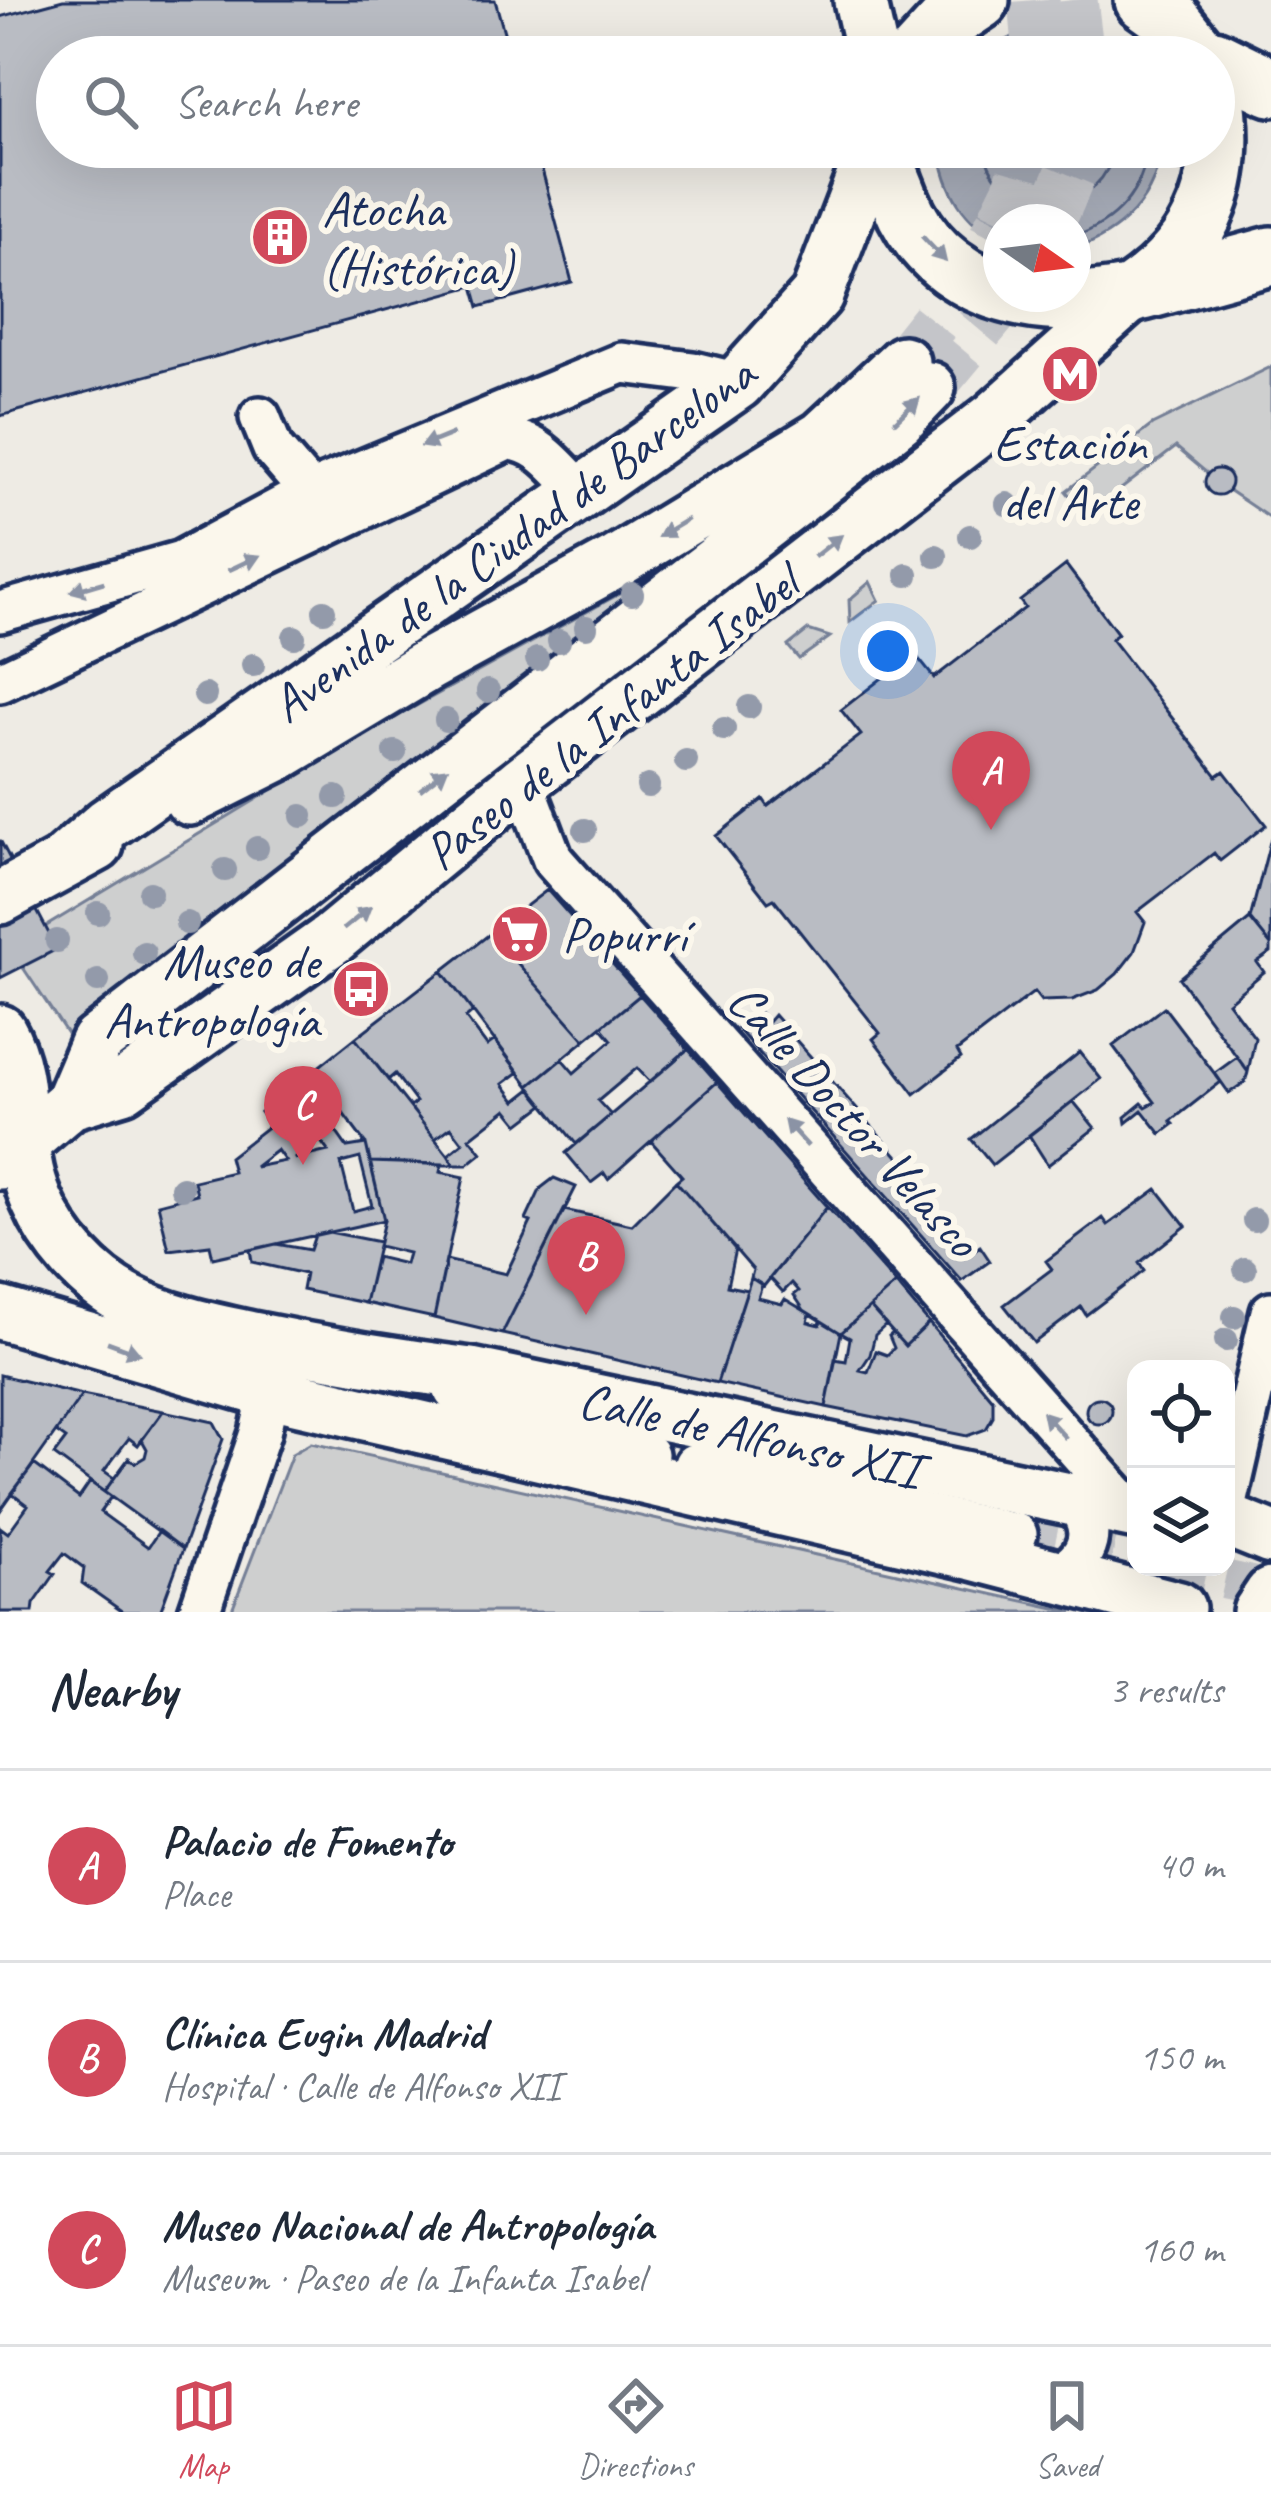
<!DOCTYPE html>
<meta charset="utf-8">
<style>
:root{--surface:#fff;--page:#f2f2f3;--text:#1f2937;--muted:#747a83;--line:#e0e1e3;--accent:#d1495b}
body{margin:0;font-family:Caveat,sans-serif;background:var(--page);color:var(--text)}
.controls{position:absolute;right:36px;bottom:36px;display:grid;overflow:hidden;border-radius:24px;box-shadow:0 12px 48px #0002}
.controls button{width:108px;height:108px;display:grid;place-items:center;padding:0;border:0;border-bottom:3px solid var(--line);background:var(--surface);color:var(--text);font:60px sans-serif}
.compass{position:absolute;left:983px;top:204px;width:108px;height:108px;border-radius:50%;background:var(--surface);box-shadow:0 12px 48px #0002;rotate:104deg}
.you{position:absolute;left:888px;top:651px;width:42px;height:42px;margin:-30px;border:9px solid #fff;border-radius:50%;background:#1a73e8;box-shadow:0 0 0 18px #1a73e833}
.badge{display:grid;place-items:center;width:78px;height:78px;border-radius:50%;background:var(--accent);color:#fff;font-size:39px;font-weight:700}
.pin{position:absolute;translate:-50% -99px;filter:drop-shadow(0 3px 6px #0008)}
.pin::after{content:'';position:absolute;top:63px;width:42px;height:36px;background:inherit;clip-path:polygon(0 0,100% 0,50% 100%)}
.list{margin:0;padding:0;list-style:none}
h2{display:flex;justify-content:space-between;align-items:center;height:156px;margin:0;padding:0 48px;font-size:51px}
h2 small{font-size:39px;font-weight:400;color:var(--muted)}
.list li{display:grid;grid-template-columns:78px 1fr auto;gap:36px;align-items:center;box-sizing:border-box;height:192px;padding:0 48px;border-top:3px solid var(--line)}
.list b{display:block;font-size:45px;white-space:nowrap}
.list p{margin:0;font-size:39px;white-space:nowrap;color:var(--muted)}
.list em{font-size:39px;font-style:normal;color:var(--muted)}
.icon{flex:none;width:66px;height:66px;fill:none;stroke:currentColor;stroke-width:2;stroke-linecap:round;stroke-linejoin:round}
.map{position:relative;flex:none;width:1271px;height:1612px;overflow:hidden}
.search{position:absolute;background:var(--surface);box-shadow:0 12px 48px #0002;left:36px;right:36px;top:36px;height:132px;display:flex;align-items:center;gap:30px;box-sizing:border-box;padding:0 42px;border-radius:66px;color:var(--muted);font-size:45px}
.sheet{height:732px;background:var(--surface)}
nav{display:flex;justify-content:space-around;align-items:center;box-sizing:border-box;height:168px;border-top:3px solid var(--line);background:var(--surface);font-size:33px;color:var(--muted)}
nav a{display:grid;justify-items:center;gap:6px}
nav .on{color:var(--accent)}
.map>svg:first-child{display:block}
.green{fill:#cecfcf;stroke:#747f96;stroke-width:3}
.water{fill:#a3a8b4;stroke:#6d7892;stroke-width:3}
.lines{fill:none;stroke-linecap:round;stroke-linejoin:round}
.shore{stroke:#515f80;stroke-width:3}
.building{fill:#b9bcc3;stroke:#1b2f5e;stroke-width:3;fill-rule:evenodd}
.minor-tunnel{stroke:#c4c5c9;stroke-width:39;stroke-dasharray:39 20;stroke-linecap:butt}
.major-tunnel{stroke:#c4c5c9;stroke-width:51;stroke-dasharray:51 26;stroke-linecap:butt}
.minor-casing{stroke:#1b2f5e;stroke-width:48}
.major-casing{stroke:#1b2f5e;stroke-width:60}
.highway-casing{stroke:#1b2f5e;stroke-width:66}
.minor{stroke:#fbf7ec;stroke-width:39}
.major{stroke:#fbf7ec;stroke-width:51}
.highway{stroke:#fbf7ec;stroke-width:57}
.tree{fill:#939aaa}
.oneway{fill:#8b93a5}
.labels{text-anchor:middle;stroke-width:12;stroke-linejoin:round;paint-order:stroke}
.poi-label{font-size:51px;fill:#1b2f5e;stroke:#fbf7ec;text-anchor:start}
.street-label{font-size:51px;fill:#1b2f5e;stroke:#fbf7ec}
</style>
<div class="map">
<svg width="1271" height="1612" viewBox="0 0 1271 1612">
<rect width="100%" height="100%" fill="#eeebe4"/>
<filter id="ink" filterUnits="userSpaceOnUse"><feTurbulence type="fractalNoise" baseFrequency=".00833" numOctaves="2"/><feDisplacementMap in="SourceGraphic" scale="24" xChannelSelector="R" yChannelSelector="G"/><feConvolveMatrix kernelMatrix="1 2 1 2 8 2 1 2 1" color-interpolation-filters="sRGB"/></filter>
<g filter="url(#ink)">
<path class="green" d="M1271,367V519L1228,490L1231,479L1218,469L1208,474L1176,447L1086,516L1066,491L1152,425Z
M726,535L68,1035L10,948L358,738Z
M870,582L879,600L850,622L849,600Z
M808,630L830,637L799,659L788,646Z
M311,1443L1073,1612H231L292,1454Z"/>
<path class="water" d="M1043,29C1074,32 1097,38 1123,57H977L1016,35Z
M939,147H1160C1158,199 1120,234 1073,250V222H1001V241C963,222 944,188 939,147Z"/>
<g class="lines">
<path class="shore" d="M984,147C989,183 1016,197 1041,217C1076,197 1106,192 1115,147
M1073,237C1116,223 1143,192 1148,147"/>
</g>
<path class="building" d="M63,0H495L511,57H57V147H536L572,282L479,307L473,286L0,416V17Z
M1205 482a13 13 0 1 1 26 0a13 13 0 1 1-26 0Z
M1066,565L1118,634L1111,639L1217,776L1224,771L1266,825L1220,861L1214,853L1137,912L1145,922L1134,952L1117,974L1098,990L1072,1000L1041,1001L1034,992L957,1051L961,1058L915,1094L873,1039L880,1033L774,899L768,902L716,836L763,799L768,806L861,735L841,710L914,653L934,678L1025,608L1020,601Z
M1271,838V945L1250,919Z
M0,840L57,949L0,978Z
M547,890L640,995L585,1040L491,933Z
M1250,919L1271,945V952L1257,962L1264,972L1228,1002L1255,1038L1248,1072L1179,978Z
M491,933L585,1040L529,1086L442,971Z
M442,971L473,1012L466,1018L487,1046L495,1040L519,1072L503,1084L516,1101L531,1089L544,1105L519,1124L507,1109L470,1138L482,1153L467,1165H454L448,1155L463,1143L451,1127L435,1139L410,1107L416,1102L395,1074L388,1080L355,1038Z
M640,995L688,1049L650,1082L637,1068L598,1101L611,1115L576,1144L529,1086L562,1059L574,1073L612,1040L601,1027Z
M1164,1007L1221,1082L1171,1121L1174,1124L1161,1134L1142,1110L1126,1123L1125,1117L1142,1103L1146,1107L1155,1102L1113,1046Z
M757,1010L768,1022L774,1015L919,1180L910,1186L967,1255L980,1246L990,1261L962,1281L737,1028Z
M355,1038L448,1155L454,1165L370,1162L366,1144L312,1072Z
M688,1049L717,1082L608,1179L604,1173L591,1183L566,1153Z
M1080,1052L1101,1079L992,1165L971,1139Z
M1237,1057L1248,1072L1245,1082L1229,1093L1215,1073Z
M312,1072L343,1113L330,1123L347,1147L366,1144L384,1220L213,1258L210,1245L169,1250L158,1204L197,1194L194,1181L233,1172L229,1157L270,1125L260,1112ZM319,1139L328,1151L294,1159ZM277,1150L285,1161L255,1167ZM360,1158L372,1206L353,1211L341,1163Z
M717,1082L827,1207L764,1286L751,1278L753,1270L676,1181L682,1176L651,1141Z
M1073,1101L1095,1128L1048,1165L1029,1135Z
M370,1162L442,1164L440,1172L464,1177L434,1318L365,1303L376,1257L405,1264L408,1253L378,1246L384,1220Z
M554,1178L576,1187L502,1334L434,1318L446,1260L506,1274L531,1222L526,1220L541,1188Z
M676,1181L735,1249L727,1286L747,1290L717,1383L502,1334L564,1210L632,1225Z
M1157,1189L1186,1226L1139,1263L1144,1271L1086,1315L1081,1307L1034,1343L1004,1305L1052,1269L1046,1261L1103,1218L1108,1225Z
M827,1207L896,1284L841,1333L804,1310L794,1295L799,1291L792,1283L783,1292L770,1278Z
M329,1232L379,1242L365,1303L302,1290L305,1274L252,1262L250,1250L276,1244L310,1250L315,1235Z
M751,1278L762,1285L758,1298L782,1304L785,1299L810,1314L808,1322L820,1325L821,1321L841,1333L826,1407L717,1383Z
M896,1284L929,1323L905,1346L870,1307Z
M870,1307L886,1325L875,1335L870,1355L860,1370L868,1372L876,1351L887,1355L894,1348L889,1336L893,1333L905,1346L929,1323L993,1400V1417L986,1429L967,1436L826,1407L835,1359L846,1361L850,1338L841,1333Z
M0,1375L82,1395L0,1511Z
M82,1395L163,1411L138,1445L129,1438L104,1471L114,1478L104,1492L54,1455L66,1439L56,1432Z
M1086 1411a13 13 0 1 1 26 0a13 13 0 1 1-26 0Z
M163,1411L214,1422L223,1439L183,1549L104,1492L129,1458L135,1463L145,1457L147,1449L142,1440Z
M34,1464L79,1498L90,1482L111,1497L100,1512L148,1547L159,1531L183,1549L160,1612H123L82,1583L84,1568L64,1553L50,1571L55,1574L34,1604L33,1612H0V1527L8,1533L28,1505L12,1493Z"/>
<g class="lines">
<path class="minor-tunnel" d="M1017,1534L1136,1560
M1167,1567L1271,1590"/>
<path class="major-tunnel" d="M1034,0L1039,57
M1072,0L1079,57
M1002,222L1019,187L1030,147
M1050,222L1070,175L1074,147
M903,362L982,262L1001,224
M929,388L1008,294"/>
<defs>
<path id="minor" d="M260,417L273,449L310,492
M0,612L181,561L310,492L622,363L693,372L738,383
M0,682L507,440C540,440 561,473 584,495
M523,781L553,860L1132,1512
M454,1391L648,1454
M694,1464L1017,1534
M1226,1508L1271,1312
M1057,1574C1090,1558 1099,1528 1072,1501
M199,1612L260,1433L269,1392"/>
<path id="major" d="M860,0L873,57
M190,799L280,754L428,665L618,561L822,437L903,362
M66,860L107,824L738,383L817,295L874,147
M0,898L97,845
M0,1031C30,1083 12,1143 37,1201C54,1241 89,1281 129,1301C167,1321 211,1329 252,1338C325,1353 397,1365 471,1374L1136,1513
M70,1103L96,1042L795,501L899,419L929,388
M0,1163L70,1103L123,1087L332,939L523,781L994,418L1133,294
M0,1313L269,1392L973,1554L1179,1608
M1226,1520L1271,1538
M1259,1612L1271,1594"/>
<path id="highway" d="M1144,0L1172,20L1202,57
M916,57L950,20L980,0
M1214,59L1271,87
M884,147C885,167 893,181 900,200C937,293 1038,314 1127,296
M1143,291L1271,256
M1133,294C1208,243 1230,176 1214,87"/>
</defs>
<use href="#minor" class="minor-casing"/>
<use href="#major" class="major-casing"/>
<use href="#highway" class="highway-casing"/>
<use href="#minor" class="minor"/>
<use href="#major" class="major"/>
<use href="#highway" class="highway"/>
</g>
<g class="tree">
<circle cx="1007" cy="504" r="12"/>
<circle cx="970" cy="536" r="12"/>
<circle cx="936" cy="556" r="12"/>
<circle cx="907" cy="575" r="12"/>
<circle cx="632" cy="594" r="12"/>
<circle cx="324" cy="611" r="12"/>
<circle cx="586" cy="627" r="12"/>
<circle cx="294" cy="637" r="12"/>
<circle cx="559" cy="641" r="12"/>
<circle cx="537" cy="659" r="12"/>
<circle cx="253" cy="665" r="12"/>
<circle cx="488" cy="691" r="12"/>
<circle cx="205" cy="695" r="12"/>
<circle cx="749" cy="707" r="12"/>
<circle cx="446" cy="720" r="12"/>
<circle cx="724" cy="729" r="12"/>
<circle cx="395" cy="752" r="12"/>
<circle cx="686" cy="761" r="12"/>
<circle cx="648" cy="786" r="12"/>
<circle cx="336" cy="797" r="12"/>
<circle cx="302" cy="816" r="12"/>
<circle cx="585" cy="830" r="12"/>
<circle cx="257" cy="848" r="12"/>
<circle cx="225" cy="870" r="12"/>
<circle cx="150" cy="893" r="12"/>
<circle cx="98" cy="913" r="12"/>
<circle cx="187" cy="923" r="12"/>
<circle cx="57" cy="941" r="12"/>
<circle cx="144" cy="953" r="12"/>
<circle cx="98" cy="981" r="12"/>
<circle cx="182" cy="1188" r="12"/>
<circle cx="1254" cy="1220" r="12"/>
<circle cx="1245" cy="1269" r="12"/>
<circle cx="1234" cy="1317" r="12"/>
<circle cx="1226" cy="1340" r="12"/>
</g>
<defs><path id="oneway-solid" d="M-6-.8H1V-3.2L6.5 0L1 3.2V.8H-6Z" transform="scale(3)"/></defs>
<g class="oneway">
<use href="#oneway-solid" transform="translate(934 249) rotate(47)"/>
<use href="#oneway-solid" transform="translate(907 410) rotate(-44)"/>
<use href="#oneway-solid" transform="translate(437 440) rotate(158)"/>
<use href="#oneway-solid" transform="translate(673 528) rotate(149)"/>
<use href="#oneway-solid" transform="translate(828 546) rotate(-38)"/>
<use href="#oneway-solid" transform="translate(244 563) rotate(-25)"/>
<use href="#oneway-solid" transform="translate(87 587) rotate(164)"/>
<use href="#oneway-solid" transform="translate(434 779) rotate(-38)"/>
<use href="#oneway-solid" transform="translate(357 918) rotate(-39)"/>
<use href="#oneway-solid" transform="translate(796 1133) rotate(-132)"/>
<use href="#oneway-solid" transform="translate(124 1348) rotate(20)"/>
<use href="#oneway-solid" transform="translate(1054 1425) rotate(-132)"/>
</g>
</g>
<defs>
<symbol id="building-disc" viewBox="-11 -11 22 22"><circle r="9.5" fill="#d1495b" stroke="#fbf7ec"/><path d="M-4-6H4V6H1V3H-1V6H-4ZM-2.5-4.3h1.7v1.8h-1.7ZM.8-4.3h1.7v1.8H.8ZM-2.5-1h1.7V.8h-1.7ZM.8-1h1.7V.8H.8Z" fill="#fff"/></symbol>
<symbol id="metro-disc" viewBox="-11 -11 22 22"><circle r="9.5" fill="#d1495b" stroke="#fbf7ec"/><path d="M-5.5 5V-5H-3L0 0L3-5H5.5V5H3V-.5L0 4L-3-.5V5Z" fill="#fff"/></symbol>
<symbol id="supermarket-disc" viewBox="-11 -11 22 22"><circle r="9.5" fill="#d1495b" stroke="#fbf7ec"/><path d="M-6-5.5h2.5l.6 2H6L4.5 2H-2.5L-4.4-4H-6ZM-1.5 3.2a1.3 1.3 0 1 0 .1 0ZM3 3.2a1.3 1.3 0 1 0 .1 0Z" fill="#fff"/></symbol>
<symbol id="bus-disc" viewBox="-11 -11 22 22"><circle r="9.5" fill="#d1495b" stroke="#fbf7ec"/><path d="M-5-6H5V4H4V6H2V4H-2V6H-4V4H-5ZM-3.5-4V0h7V-4ZM-3.5 1.2v1.5H-2V1.2ZM2 1.2v1.5H3.5V1.2Z" fill="#fff"/></symbol>
</defs>
<g fill-rule="evenodd">
<use href="#building-disc" x="247" y="204" width="66" height="66"/>
<use href="#metro-disc" x="1037" y="341" width="66" height="66"/>
<use href="#supermarket-disc" x="487" y="901" width="66" height="66"/>
<use href="#bus-disc" x="328" y="956" width="66" height="66"/>
</g>
<g class="labels">
<g class="poi-label">
<text x="322" y="226">Atocha<tspan x="322" dy="59">(Histórica)</tspan></text>
<text x="1070" y="460" text-anchor="middle">Estación<tspan x="1070" dy="59">del Arte</tspan></text>
<text x="562" y="952">Popurrí</text>
<text x="319" y="978" text-anchor="end">Museo de<tspan x="319" dy="59">Antropología</tspan></text>
</g>
<g class="street-label">
<text transform="translate(512 538) rotate(-36)" y="18">Avenida de la Ciudad de Barcelona</text>
<text transform="translate(610 717) rotate(-38)" y="18">Paseo de la Infanta Isabel</text>
<text transform="translate(855 1119) rotate(48)" y="18">Calle Doctor Velasco</text>
<text transform="translate(750 1434) rotate(12)" y="18">Calle de Alfonso XII</text>
</g>
</g>
</svg>
<div class="controls">
<button><svg class="icon" aria-label="locate" viewBox="0 0 24 24"><circle cx="12" cy="12" r="6"/><path d="M12 2v4M12 18v4M2 12h4M18 12h4"/></svg></button>
<button><svg class="icon" aria-label="layers" viewBox="0 0 24 24"><path d="M12 4l9 5-9 5-9-5zM3 14l9 5 9-5"/></svg></button>
</div>
<svg class="compass" viewBox="-18 -18 36 36"><path d="M0-13l5 13h-10z" fill="#e53935"/><path d="M0 13l5-13h-10z" fill="#747a83"/></svg>
<div class="you"></div>
<div class="pin badge" style="left:991px;top:830px">A</div>
<div class="pin badge" style="left:586px;top:1315px">B</div>
<div class="pin badge" style="left:303px;top:1165px">C</div>
<div class="search"><svg class="icon" aria-label="search" viewBox="0 0 24 24"><circle cx="10" cy="10" r="6"/><path d="M15 15l6 6"/></svg>Search here</div>
</div>
<section class="sheet">
<h2>Nearby<small>3 results</small></h2>
<ul class="list">
<li><span class="badge">A</span><div><b>Palacio de Fomento</b><p>Place</p></div><em>40 m</em></li>
<li><span class="badge">B</span><div><b>Clínica Eugin Madrid</b><p>Hospital · Calle de Alfonso XII</p></div><em>150 m</em></li>
<li><span class="badge">C</span><div><b>Museo Nacional de Antropología</b><p>Museum · Paseo de la Infanta Isabel</p></div><em>160 m</em></li>
</ul>
</section>
<nav>
<a class="on"><svg class="icon" aria-label="map" viewBox="0 0 24 24"><path d="M3 6l6-2 6 2 6-2v14l-6 2-6-2-6 2zM9 4v14M15 6v14"/></svg>Map</a>
<a><svg class="icon" aria-label="directions" viewBox="0 0 24 24"><path d="M12 3l9 9-9 9-9-9zM9 14v-3h6M13 9l2 2-2 2"/></svg>Directions</a>
<a><svg class="icon" aria-label="saved" viewBox="0 0 24 24"><path d="M7 4h10v16l-5-4-5 4z"/></svg>Saved</a>
</nav>
